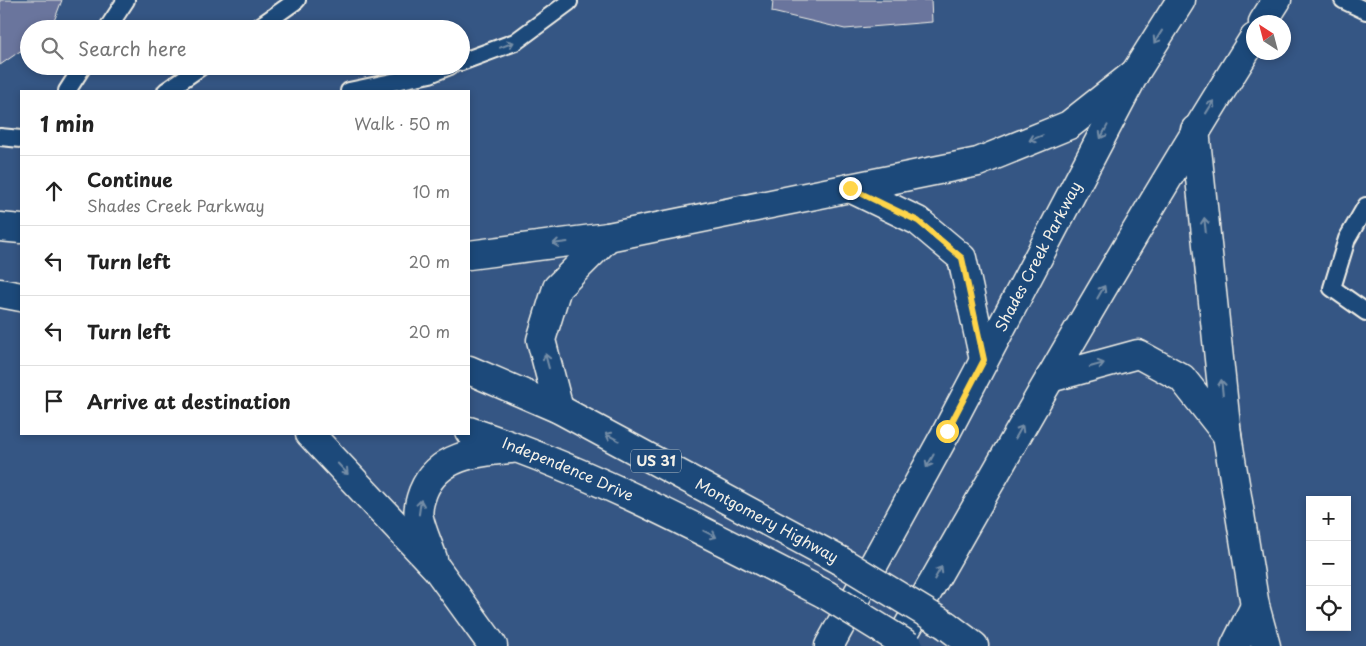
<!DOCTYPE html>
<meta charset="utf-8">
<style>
:root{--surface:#fff;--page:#f6f6f6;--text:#222;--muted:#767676;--line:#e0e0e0}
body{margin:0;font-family:"Playpen Sans",sans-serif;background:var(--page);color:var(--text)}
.controls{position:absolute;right:15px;bottom:15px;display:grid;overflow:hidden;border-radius:0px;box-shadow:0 2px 8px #0003}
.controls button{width:45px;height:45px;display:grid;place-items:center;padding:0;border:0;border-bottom:1px solid var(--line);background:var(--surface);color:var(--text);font:25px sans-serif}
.compass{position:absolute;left:1246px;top:15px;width:45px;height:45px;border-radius:50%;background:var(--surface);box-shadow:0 2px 8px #0003;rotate:324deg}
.stop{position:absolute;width:15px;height:15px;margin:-11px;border:4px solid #ffd54a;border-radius:50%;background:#fff}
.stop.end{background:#ffd54a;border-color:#fff;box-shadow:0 1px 5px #0008}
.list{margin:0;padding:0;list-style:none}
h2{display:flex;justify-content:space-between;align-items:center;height:65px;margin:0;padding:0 20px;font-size:21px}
h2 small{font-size:16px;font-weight:400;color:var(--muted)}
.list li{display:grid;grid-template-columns:32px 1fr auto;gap:15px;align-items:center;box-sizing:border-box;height:70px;padding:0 20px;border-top:1px solid var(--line)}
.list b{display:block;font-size:19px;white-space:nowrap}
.list p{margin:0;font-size:16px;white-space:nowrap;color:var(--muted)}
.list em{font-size:16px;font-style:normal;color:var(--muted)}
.icon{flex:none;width:28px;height:28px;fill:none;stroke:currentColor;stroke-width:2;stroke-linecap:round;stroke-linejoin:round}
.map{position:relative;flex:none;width:1366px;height:646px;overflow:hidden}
.search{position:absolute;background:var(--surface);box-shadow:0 2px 8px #0003;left:20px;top:20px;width:450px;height:55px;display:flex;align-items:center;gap:12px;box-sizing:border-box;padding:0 18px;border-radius:28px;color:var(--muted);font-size:19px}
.panel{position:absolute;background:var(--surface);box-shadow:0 2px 8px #0003;left:20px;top:90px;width:450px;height:345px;border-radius:0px}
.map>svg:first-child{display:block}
.building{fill:#6a749d;stroke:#f4f1e8}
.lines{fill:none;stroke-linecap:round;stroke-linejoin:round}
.lane-casing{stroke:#f4f1e8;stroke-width:20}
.secondary-casing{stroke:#f4f1e8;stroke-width:31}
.primary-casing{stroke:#f4f1e8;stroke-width:31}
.lane{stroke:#1f4a7a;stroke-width:16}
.secondary{stroke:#1f4a7a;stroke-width:28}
.primary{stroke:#1f4a7a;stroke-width:28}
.primary-bridge-casing{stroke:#f4f1e8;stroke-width:31;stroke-linecap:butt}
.primary-bridge{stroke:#1f4a7a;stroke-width:28}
.oneway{stroke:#748da6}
.route{stroke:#ffd54a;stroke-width:6}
.labels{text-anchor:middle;stroke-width:5;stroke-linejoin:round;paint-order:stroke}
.shield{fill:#1f4a7a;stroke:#b4bfc7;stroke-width:1}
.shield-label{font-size:14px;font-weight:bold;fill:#f4f1e8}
.street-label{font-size:15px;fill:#f4f1e8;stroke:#1f4a7a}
</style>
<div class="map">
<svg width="1366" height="646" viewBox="0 0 1366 646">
<rect width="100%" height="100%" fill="#355684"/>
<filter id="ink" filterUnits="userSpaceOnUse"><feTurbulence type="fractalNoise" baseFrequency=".02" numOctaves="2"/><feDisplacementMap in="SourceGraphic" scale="10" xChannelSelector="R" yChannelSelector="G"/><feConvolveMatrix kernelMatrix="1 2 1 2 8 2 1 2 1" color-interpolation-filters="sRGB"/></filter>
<g filter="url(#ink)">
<path class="building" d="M0,0H62L51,29H29V45L0,65Z
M773,0H931L932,22L845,29L772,12Z"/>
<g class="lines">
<defs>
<path id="lane" d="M1343,0L1366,11
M107,29L126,0
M256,29L297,0
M461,62L515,42L569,2L568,0
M67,91L83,66
M166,91L202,66
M349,91L430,74L450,66
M0,137L21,139
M1366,206L1347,239L1332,288L1366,312"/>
<g id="secondary">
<path d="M1263,22L1277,0"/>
<path id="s1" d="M829,646L947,431L1135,73L1181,0"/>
<path d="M897,646C1013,442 1129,237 1254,38"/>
</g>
<g id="primary">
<path d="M1195,130L1227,435L1255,606L1266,646"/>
<path d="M850,188L918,221L962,258L984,360"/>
<path d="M0,227L21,229"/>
<path d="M469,255L608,237L978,162L1069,125L1135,73"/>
<path d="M0,293L21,297"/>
<path id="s2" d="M469,370L559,409L839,560"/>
<path d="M1050,378L1138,354L1182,378L1227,435"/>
<path d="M559,409L541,340L557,288L608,237"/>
<path id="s3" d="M469,431C593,472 709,534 825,594"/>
<path d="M310,434L437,569L493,646"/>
<path d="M433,559C429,546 422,532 419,518C417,509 420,500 423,492C438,455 477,452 511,449"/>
<path d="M946,625L974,646"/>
<path d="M1235,646L1255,606"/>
</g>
</defs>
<use href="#lane" class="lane-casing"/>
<use href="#secondary" class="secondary-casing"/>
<use href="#primary" class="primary-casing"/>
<use href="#lane" class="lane"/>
<use href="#secondary" class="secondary"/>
<use href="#primary" class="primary"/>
<defs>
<path id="primary-bridge" d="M839,560L946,625
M825,594L909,646"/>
</defs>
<use href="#primary-bridge" class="primary-bridge-casing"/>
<use href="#primary-bridge" class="primary-bridge"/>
</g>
<defs><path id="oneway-shaft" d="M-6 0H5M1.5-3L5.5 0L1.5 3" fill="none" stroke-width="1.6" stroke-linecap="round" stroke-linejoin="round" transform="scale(1.25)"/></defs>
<g class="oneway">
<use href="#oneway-shaft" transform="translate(1158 37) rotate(122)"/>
<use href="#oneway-shaft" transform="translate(507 45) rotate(-21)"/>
<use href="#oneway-shaft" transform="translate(1210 107) rotate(-58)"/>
<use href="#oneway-shaft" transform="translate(1104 132) rotate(118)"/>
<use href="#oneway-shaft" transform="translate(1036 138) rotate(158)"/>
<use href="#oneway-shaft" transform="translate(1205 225) rotate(-96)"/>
<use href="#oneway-shaft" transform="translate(560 243) rotate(173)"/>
<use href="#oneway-shaft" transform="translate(1101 292) rotate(-60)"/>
<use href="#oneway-shaft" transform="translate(547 361) rotate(-105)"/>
<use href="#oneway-shaft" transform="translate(1097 365) rotate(-15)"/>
<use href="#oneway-shaft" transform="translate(1222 387) rotate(-96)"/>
<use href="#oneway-shaft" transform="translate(1019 432) rotate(-60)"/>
<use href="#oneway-shaft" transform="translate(612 437) rotate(-152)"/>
<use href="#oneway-shaft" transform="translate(930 461) rotate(119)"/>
<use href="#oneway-shaft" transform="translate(343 469) rotate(47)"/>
<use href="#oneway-shaft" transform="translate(420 507) rotate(-82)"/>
<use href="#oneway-shaft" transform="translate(710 534) rotate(27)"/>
<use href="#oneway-shaft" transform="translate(938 573) rotate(-60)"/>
</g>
</g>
<g class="lines" filter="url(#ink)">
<path class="route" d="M850,188L918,221L962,258L984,360L947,431"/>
</g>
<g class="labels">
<rect class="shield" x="631" y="449.5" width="50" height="23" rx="4"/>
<g class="shield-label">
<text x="656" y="466">US 31</text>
</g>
<g class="street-label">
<text dy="5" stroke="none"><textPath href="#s1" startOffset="442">Shades Creek Parkway</textPath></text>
<text dy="5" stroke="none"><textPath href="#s3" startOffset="106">Independence Drive</textPath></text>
<text dy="5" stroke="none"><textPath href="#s2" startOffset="334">Montgomery Highway</textPath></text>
</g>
</g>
</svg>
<div class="controls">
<button>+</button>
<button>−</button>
<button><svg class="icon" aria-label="locate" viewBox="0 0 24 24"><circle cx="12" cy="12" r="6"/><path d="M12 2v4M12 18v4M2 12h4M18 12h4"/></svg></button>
</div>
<svg class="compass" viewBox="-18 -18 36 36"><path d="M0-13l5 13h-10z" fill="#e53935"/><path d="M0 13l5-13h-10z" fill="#767676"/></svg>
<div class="stop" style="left:947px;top:431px"></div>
<div class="stop end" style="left:850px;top:188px"></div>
<div class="search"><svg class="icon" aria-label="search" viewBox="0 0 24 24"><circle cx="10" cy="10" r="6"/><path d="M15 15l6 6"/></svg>Search here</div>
<section class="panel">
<h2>1 min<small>Walk · 50 m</small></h2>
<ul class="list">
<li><svg class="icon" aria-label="ahead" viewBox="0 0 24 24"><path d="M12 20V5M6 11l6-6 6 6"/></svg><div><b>Continue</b><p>Shades Creek Parkway</p></div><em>10 m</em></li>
<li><svg class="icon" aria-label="left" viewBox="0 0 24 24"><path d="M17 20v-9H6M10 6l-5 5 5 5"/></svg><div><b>Turn left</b></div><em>20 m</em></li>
<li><svg class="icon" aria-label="left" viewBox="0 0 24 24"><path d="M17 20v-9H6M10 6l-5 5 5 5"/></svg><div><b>Turn left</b></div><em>20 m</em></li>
<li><svg class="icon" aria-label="arrive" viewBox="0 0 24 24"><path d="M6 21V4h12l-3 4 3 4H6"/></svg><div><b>Arrive at destination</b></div></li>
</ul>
</section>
</div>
